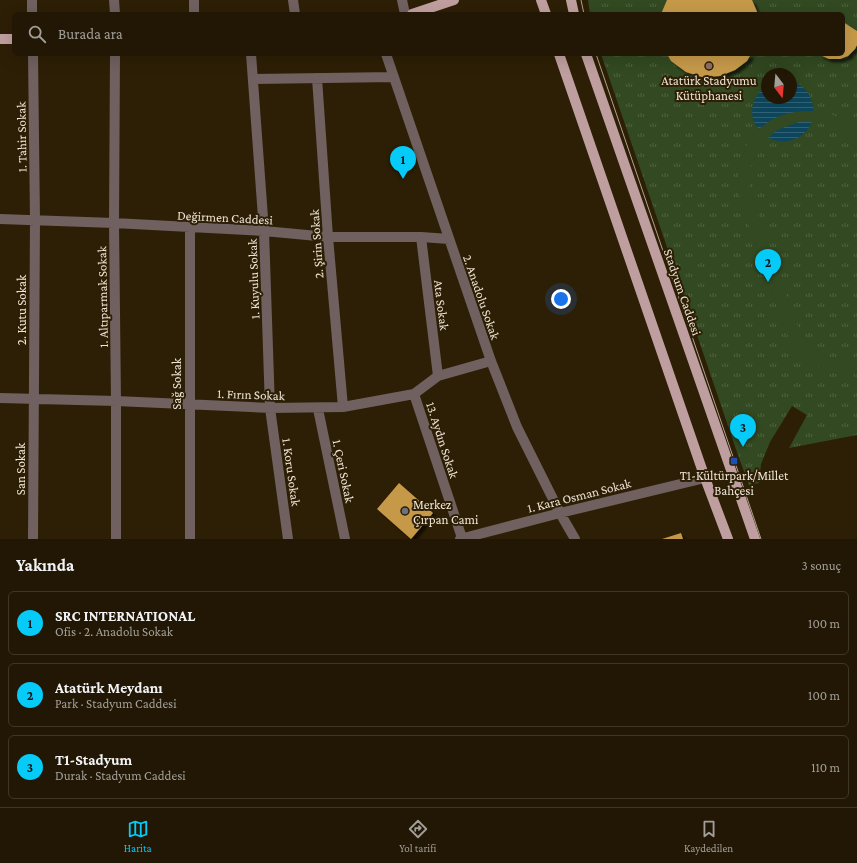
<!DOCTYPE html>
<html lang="tr">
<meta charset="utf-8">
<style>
:root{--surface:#221704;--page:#2e2413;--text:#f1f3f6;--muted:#a29f9a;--line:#3f3626;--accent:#06cbf9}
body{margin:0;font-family:"Crimson Pro",serif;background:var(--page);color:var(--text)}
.compass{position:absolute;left:761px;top:68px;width:36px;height:36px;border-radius:50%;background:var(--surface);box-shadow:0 4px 16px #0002;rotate:164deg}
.you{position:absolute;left:561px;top:299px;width:14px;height:14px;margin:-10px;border:3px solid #fff;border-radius:50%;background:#1a73e8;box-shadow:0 0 0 6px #1a73e833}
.badge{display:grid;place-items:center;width:26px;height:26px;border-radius:50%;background:var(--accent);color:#111;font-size:13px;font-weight:700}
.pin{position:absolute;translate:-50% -33px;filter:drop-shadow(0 1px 2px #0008)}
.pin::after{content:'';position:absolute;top:21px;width:14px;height:12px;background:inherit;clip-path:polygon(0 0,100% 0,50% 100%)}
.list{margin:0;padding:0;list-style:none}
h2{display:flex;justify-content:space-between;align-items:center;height:52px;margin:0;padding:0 16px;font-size:17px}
h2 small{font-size:13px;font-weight:400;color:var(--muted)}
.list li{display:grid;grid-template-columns:26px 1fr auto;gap:12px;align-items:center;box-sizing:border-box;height:64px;margin:0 8px 8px;padding:0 8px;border:1px solid var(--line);border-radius:6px}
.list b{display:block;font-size:15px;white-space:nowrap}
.list p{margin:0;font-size:13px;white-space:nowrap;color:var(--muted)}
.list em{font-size:13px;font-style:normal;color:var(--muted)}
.icon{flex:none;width:22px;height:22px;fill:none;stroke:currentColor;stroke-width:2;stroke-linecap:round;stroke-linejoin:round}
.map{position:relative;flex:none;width:857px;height:539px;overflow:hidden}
.search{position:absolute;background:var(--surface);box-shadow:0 4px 16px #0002;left:12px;right:12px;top:12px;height:44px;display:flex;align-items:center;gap:10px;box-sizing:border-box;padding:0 14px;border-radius:6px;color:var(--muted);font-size:15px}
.sheet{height:268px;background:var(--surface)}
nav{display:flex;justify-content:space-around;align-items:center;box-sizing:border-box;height:56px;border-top:1px solid var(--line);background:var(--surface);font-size:11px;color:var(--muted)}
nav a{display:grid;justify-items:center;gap:2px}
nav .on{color:var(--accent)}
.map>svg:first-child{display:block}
.grass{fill:url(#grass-tufts);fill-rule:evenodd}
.pitch{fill:#324921}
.water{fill:url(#water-rules)}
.building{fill:#c69949;filter:url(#shadow)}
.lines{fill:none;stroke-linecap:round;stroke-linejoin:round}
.minor{stroke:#706060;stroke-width:10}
.major{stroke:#bf9e9f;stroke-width:10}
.tram{stroke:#afa391;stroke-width:1}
.education-dot{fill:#8d6e63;stroke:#2d1f05;stroke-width:1.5}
.transit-dot{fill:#1a4fb4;stroke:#2d1f05;stroke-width:1.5}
.worship-dot{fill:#6b7280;stroke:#2d1f05;stroke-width:1.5}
.labels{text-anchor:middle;stroke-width:4;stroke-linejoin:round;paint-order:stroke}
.poi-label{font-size:13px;fill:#efe5d6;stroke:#2d1f05}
.street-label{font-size:13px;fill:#efe5d6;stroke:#2d1f05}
</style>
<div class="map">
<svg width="857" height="539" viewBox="0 0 857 539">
<defs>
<pattern id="grass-tufts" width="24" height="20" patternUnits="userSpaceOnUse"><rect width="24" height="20" fill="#324921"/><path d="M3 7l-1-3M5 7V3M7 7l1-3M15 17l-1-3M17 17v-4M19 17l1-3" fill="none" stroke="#506340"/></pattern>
<pattern id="water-rules" width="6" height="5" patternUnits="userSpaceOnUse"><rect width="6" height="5" fill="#0d465c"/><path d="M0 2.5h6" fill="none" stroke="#316173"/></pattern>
<filter id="shadow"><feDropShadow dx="3.5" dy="3.5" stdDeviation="1" flood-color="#0009"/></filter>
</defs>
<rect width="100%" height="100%" fill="#2d1f05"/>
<path class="grass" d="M588,0H857V435L789,448L807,415L792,406L770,442L761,464L759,483L749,485L739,458L601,54H843V14H590ZM767,74H791V98H767Z"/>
<path class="pitch" d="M796,111C819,109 841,114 857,131V150C853,144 848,138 843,133C799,102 743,139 750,191L799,330C811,350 833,364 857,361V374C836,377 810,365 797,350C787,339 780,314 775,300C763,266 751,233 740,199C732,156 752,120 796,111Z"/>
<path class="water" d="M791,81C804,84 814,97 813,111C792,110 775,115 759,129C746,116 753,94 767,85V98H791Z
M799,122H812C804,140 785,146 768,138L777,130Z"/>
<path class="building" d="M667,0H752L758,14H661Z
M843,22L857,31V45L855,49L848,56L840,59H829L820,55L819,54H843Z
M667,54H751L747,61L735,70L720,76L702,77L686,72L671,61Z
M399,483L433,513L411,539L377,509Z
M681,533L683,539H662Z"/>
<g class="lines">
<path class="minor" d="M32,0V14
M114,0L115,14
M194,0V14
M293,0L295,14
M402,0L405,14
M115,54L114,223L116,401V539
M251,54L264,231L270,408L288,539
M386,54L491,361L517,427L560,513L575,539
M317,78L328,237L343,407
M253,79L394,77
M0,219L114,223L264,231L328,237H421L449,239
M190,228V539
M421,237L438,376
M414,394L462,538
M0,398L116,401L270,408L343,407L414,394L438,376L491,361
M318,409L345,539
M33,539L35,220L33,54
M460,539L560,513L705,478"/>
<path class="major" d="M541,0L546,14
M571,0L574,14
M412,14L454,0
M0,39H14
M559,54L705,478L728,539
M586,54L755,539"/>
<path class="tram" d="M581,0L584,14
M596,54L761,539"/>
</g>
<circle class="education-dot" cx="709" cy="66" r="4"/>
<rect class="transit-dot" x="730" y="457" width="8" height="8" rx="2"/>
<circle class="worship-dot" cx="405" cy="511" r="4"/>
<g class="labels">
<g class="poi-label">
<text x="709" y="85">Atatürk Stadyumu<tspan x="709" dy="15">Kütüphanesi</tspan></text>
<text x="734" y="480">T1-Kültürpark/Millet<tspan x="734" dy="15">Bahçesi</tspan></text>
<text x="413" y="509" text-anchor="start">Merkez<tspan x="413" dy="15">Çırpan Cami</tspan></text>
</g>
<g class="street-label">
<text transform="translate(21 137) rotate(-91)" y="5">1. Tahir Sokak</text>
<text transform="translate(225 217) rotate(3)" y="5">Değirmen Caddesi</text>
<text transform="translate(316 244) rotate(-94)" y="5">2. Şirin Sokak</text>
<text transform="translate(253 279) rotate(-92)" y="5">1. Kuyulu Sokak</text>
<text transform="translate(683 292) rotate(71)" y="5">Stadyum Caddesi</text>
<text transform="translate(102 297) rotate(-91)" y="5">1. Altıparmak Sokak</text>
<text transform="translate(482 297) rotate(71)" y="5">2. Anadolu Sokak</text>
<text transform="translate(442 305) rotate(83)" y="5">Ata Sokak</text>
<text transform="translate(21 310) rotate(-90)" y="5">2. Kutu Sokak</text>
<text transform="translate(176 384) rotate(-90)" y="5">Sağ Sokak</text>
<text transform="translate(251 394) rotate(2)" y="5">1. Fırın Sokak</text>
<text transform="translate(443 440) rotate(72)" y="5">13. Aydın Sokak</text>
<text transform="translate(20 469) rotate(-90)" y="5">San Sokak</text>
<text transform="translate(344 471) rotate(78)" y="5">1. Çeri Sokak</text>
<text transform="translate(292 472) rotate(82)" y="5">1. Koru Sokak</text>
<text transform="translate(579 495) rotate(-14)" y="5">1. Kara Osman Sokak</text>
</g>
</g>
</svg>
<svg class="compass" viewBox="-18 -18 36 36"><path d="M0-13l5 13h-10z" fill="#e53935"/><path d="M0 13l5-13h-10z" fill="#a29f9a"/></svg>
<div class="you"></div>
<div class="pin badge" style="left:403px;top:179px">1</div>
<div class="pin badge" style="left:768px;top:282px">2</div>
<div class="pin badge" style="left:743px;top:447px">3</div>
<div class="search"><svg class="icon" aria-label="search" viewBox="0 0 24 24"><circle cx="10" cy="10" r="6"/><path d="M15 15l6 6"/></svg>Burada ara</div>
</div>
<section class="sheet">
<h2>Yakında<small>3 sonuç</small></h2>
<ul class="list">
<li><span class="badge">1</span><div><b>SRC INTERNATIONAL</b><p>Ofis · 2. Anadolu Sokak</p></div><em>100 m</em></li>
<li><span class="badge">2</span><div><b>Atatürk Meydanı</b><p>Park · Stadyum Caddesi</p></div><em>100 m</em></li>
<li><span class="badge">3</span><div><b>T1-Stadyum</b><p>Durak · Stadyum Caddesi</p></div><em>110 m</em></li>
</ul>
</section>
<nav>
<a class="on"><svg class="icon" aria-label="map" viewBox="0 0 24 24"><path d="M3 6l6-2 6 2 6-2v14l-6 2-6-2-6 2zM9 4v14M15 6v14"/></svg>Harita</a>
<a><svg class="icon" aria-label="directions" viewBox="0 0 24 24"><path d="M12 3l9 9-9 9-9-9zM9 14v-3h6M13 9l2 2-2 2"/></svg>Yol tarifi</a>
<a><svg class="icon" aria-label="saved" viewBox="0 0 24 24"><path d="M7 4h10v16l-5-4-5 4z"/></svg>Kaydedilen</a>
</nav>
